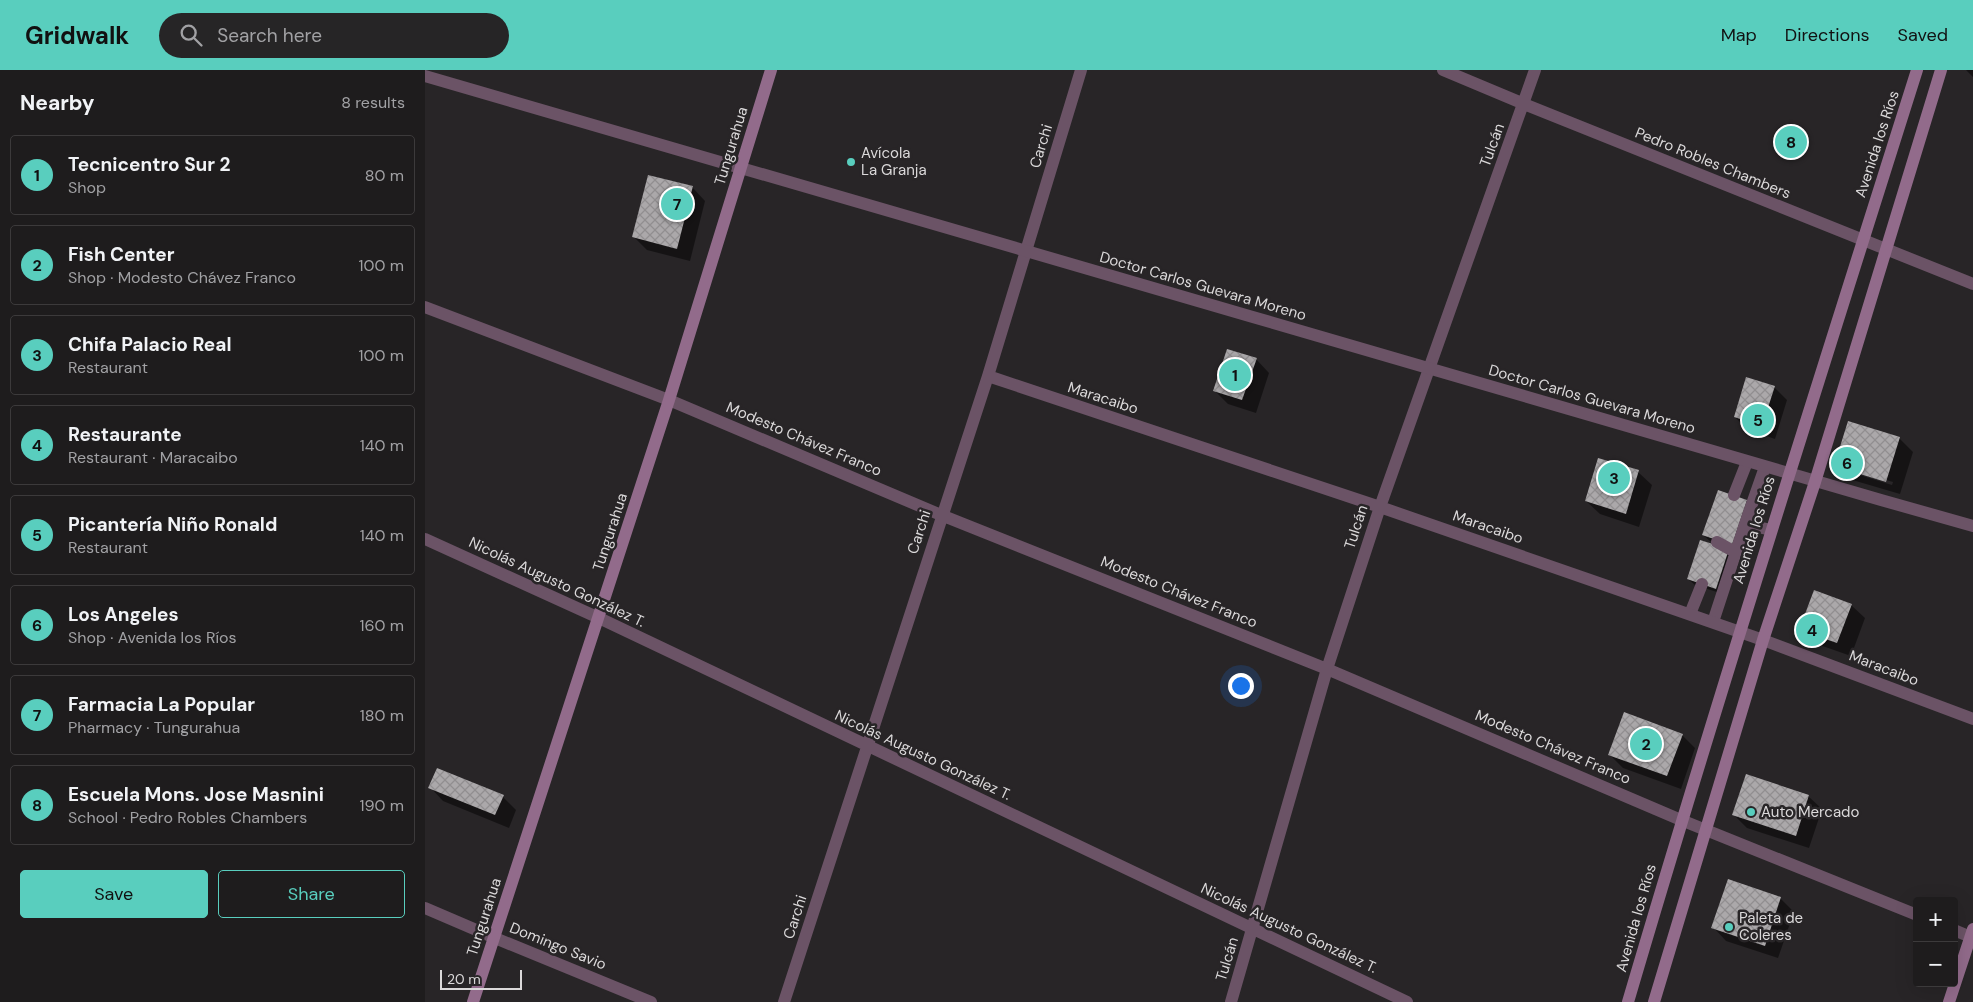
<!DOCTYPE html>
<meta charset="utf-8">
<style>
:root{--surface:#1e1c1d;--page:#262526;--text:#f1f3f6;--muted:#a1a1a4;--line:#3c3a3b;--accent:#59cebe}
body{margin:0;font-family:"DM Sans",sans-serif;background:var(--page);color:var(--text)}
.controls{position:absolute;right:15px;bottom:15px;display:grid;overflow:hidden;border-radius:5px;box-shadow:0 5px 20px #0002}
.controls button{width:45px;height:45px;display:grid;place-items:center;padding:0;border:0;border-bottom:1px solid var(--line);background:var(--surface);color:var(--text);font:25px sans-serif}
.scale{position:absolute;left:15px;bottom:12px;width:82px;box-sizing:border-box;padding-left:5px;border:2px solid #dbd9da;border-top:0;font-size:14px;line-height:18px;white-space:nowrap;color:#dbd9da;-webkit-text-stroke:4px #282527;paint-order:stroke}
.you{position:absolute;left:815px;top:615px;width:18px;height:18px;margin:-12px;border:4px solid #fff;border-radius:50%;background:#1a73e8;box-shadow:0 0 0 8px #1a73e833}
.badge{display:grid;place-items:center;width:32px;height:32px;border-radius:50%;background:var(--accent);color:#111;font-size:16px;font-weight:700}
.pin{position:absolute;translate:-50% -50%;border:2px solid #fff;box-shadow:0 1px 5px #0006}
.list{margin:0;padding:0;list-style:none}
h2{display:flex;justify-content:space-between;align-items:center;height:65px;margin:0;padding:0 20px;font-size:21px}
h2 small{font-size:16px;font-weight:400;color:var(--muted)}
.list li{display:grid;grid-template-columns:32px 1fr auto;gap:15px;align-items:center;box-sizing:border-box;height:80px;margin:0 10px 10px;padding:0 10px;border:1px solid var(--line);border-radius:5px}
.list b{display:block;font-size:19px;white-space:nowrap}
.list p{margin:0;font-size:16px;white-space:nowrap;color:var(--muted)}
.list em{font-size:16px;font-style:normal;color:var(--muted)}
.actions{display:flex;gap:10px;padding:15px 20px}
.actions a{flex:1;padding:11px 0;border:1px solid var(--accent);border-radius:5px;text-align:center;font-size:18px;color:var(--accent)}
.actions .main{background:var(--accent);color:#111}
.icon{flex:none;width:28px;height:28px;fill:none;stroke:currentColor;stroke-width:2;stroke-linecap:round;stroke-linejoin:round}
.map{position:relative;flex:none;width:1548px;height:932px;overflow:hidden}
header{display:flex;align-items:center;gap:30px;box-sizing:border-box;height:70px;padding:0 25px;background:var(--accent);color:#111}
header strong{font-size:24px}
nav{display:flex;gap:28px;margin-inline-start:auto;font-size:18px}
.search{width:350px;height:45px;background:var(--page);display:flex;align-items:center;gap:12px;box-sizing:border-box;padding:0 18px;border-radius:28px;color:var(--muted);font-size:19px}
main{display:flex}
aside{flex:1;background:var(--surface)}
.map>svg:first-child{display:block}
.shadow{fill:#0007;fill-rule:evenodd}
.building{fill:url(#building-cross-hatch)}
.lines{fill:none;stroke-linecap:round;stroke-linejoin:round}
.service{stroke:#6b5366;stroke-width:12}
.minor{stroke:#6b5366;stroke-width:12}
.tertiary{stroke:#6b5366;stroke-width:12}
.secondary{stroke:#926b8b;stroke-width:12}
.poi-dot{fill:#59cebe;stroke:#282527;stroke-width:2}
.labels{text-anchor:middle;stroke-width:5;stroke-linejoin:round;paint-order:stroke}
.street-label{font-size:15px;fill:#dbd9da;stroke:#282527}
.poi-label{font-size:15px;fill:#dbd9da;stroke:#282527;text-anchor:start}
</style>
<header>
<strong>Gridwalk</strong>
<div class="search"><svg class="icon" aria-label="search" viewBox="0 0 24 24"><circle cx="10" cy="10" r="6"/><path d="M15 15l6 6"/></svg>Search here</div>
<nav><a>Map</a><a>Directions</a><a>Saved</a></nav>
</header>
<main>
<aside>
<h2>Nearby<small>8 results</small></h2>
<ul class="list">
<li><span class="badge">1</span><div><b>Tecnicentro Sur 2</b><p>Shop</p></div><em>80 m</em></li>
<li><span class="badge">2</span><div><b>Fish Center</b><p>Shop · Modesto Chávez Franco</p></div><em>100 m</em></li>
<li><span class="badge">3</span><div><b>Chifa Palacio Real</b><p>Restaurant</p></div><em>100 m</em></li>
<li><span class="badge">4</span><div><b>Restaurante</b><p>Restaurant · Maracaibo</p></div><em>140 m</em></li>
<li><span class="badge">5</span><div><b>Picantería Niño Ronald</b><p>Restaurant</p></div><em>140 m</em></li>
<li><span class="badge">6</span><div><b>Los Angeles</b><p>Shop · Avenida los Ríos</p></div><em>160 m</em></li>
<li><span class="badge">7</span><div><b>Farmacia La Popular</b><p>Pharmacy · Tungurahua</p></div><em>180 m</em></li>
<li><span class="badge">8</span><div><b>Escuela Mons. Jose Masnini</b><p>School · Pedro Robles Chambers</p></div><em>190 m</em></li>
</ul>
<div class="actions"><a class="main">Save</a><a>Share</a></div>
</aside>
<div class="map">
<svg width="1548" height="932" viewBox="0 0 1548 932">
<defs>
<pattern id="building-cross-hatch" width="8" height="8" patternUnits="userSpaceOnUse" patternTransform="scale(1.25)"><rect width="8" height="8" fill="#aba8aa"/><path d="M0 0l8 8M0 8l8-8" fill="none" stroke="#918e90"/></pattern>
</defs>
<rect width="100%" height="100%" fill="#282527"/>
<path class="shadow" d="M1541,0H1548V7Z
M267,117L280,131L265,191L222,180L209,167Z
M831,289L844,303L831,343L803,334L790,321Z
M1349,317L1362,330L1350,369L1323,360L1310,347Z
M1474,368L1488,382L1475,424L1424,409L1411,396ZM1425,400L1468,412L1467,415L1425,402Z
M1213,402L1227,415L1214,457L1175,444L1161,431Z
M1328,437L1313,481L1285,471L1278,465Z
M1276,471L1310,487L1298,524L1270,515L1263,509Z
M1426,535L1440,548L1426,586L1389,573L1375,559Z
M1257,665L1270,678L1256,719L1198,698L1185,685Z
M5,717L78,727L91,740L84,758L18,731Z
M1383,726L1397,739L1384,778L1322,758L1309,745Z
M1355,828L1369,842L1353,888L1301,871L1288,857Z"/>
<path class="building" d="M223,105L268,116L252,179L207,167Z
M802,279L832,288L817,330L788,321Z
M1321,307L1350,316L1337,356L1309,347Z
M1423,351L1475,367L1461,412L1409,396Z
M1173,388L1214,400L1201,444L1160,431Z
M1293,420L1322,430L1307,475L1277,465Z
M1275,470L1304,479L1291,519L1262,509Z
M1389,520L1427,534L1412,573L1374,560Z
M1199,642L1258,664L1242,706L1183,685Z
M12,698L79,725L70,745L3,718Z
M1321,704L1384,725L1371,766L1307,745Z
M1303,809L1356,827L1340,876L1286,858Z"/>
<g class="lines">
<path class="service" d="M1309,425L1322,392
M1320,454L1340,397
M1292,472L1310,482
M1265,544L1277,514
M1288,552L1320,454L1346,460"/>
<path class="minor" d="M1018,0L1099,34L1548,214
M0,237L244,330L516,445L902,599L1256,750L1492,845
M563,306L955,437L1338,570L1548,649
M0,469L174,548L982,932
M0,838L70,868L226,932
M1529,860L1548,868
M359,932L563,306L656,0
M806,932L902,599L955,437L1110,0"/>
<path class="tertiary" d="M0,6C334,106 669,200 1003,298C1185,351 1366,405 1548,456"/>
<path class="secondary" d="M48,932L244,330L346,0
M1203,932C1295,620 1394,310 1492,0
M1229,932L1338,570L1390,412L1516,0
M1524,932L1548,859"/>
</g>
<g class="poi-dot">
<circle cx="426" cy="92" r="5"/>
<circle cx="1326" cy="742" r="5"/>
<circle cx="1304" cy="857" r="5"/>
</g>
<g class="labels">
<g class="street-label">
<text transform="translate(1452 74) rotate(-72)" y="5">Avenida los Ríos</text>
<text transform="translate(1067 75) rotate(-70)" y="5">Tulcán</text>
<text transform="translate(306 76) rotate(-73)" y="5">Tungurahua</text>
<text transform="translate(616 76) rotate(-73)" y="5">Carchi</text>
<text transform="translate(1288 93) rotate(22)" y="5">Pedro Robles Chambers</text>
<text transform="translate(778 216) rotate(16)" y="5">Doctor Carlos Guevara Moreno</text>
<text transform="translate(678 328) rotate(18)" y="5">Maracaibo</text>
<text transform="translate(1167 329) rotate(16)" y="5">Doctor Carlos Guevara Moreno</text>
<text transform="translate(379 369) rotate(23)" y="5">Modesto Chávez Franco</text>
<text transform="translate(931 457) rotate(-72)" y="5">Tulcán</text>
<text transform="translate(1063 457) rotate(19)" y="5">Maracaibo</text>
<text transform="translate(1329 460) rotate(-73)" y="5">Avenida los Ríos</text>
<text transform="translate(185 462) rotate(-72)" y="5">Tungurahua</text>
<text transform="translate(494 462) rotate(-72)" y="5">Carchi</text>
<text transform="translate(132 512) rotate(25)" y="5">Nicolás Augusto González T.</text>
<text transform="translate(754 522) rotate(22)" y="5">Modesto Chávez Franco</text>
<text transform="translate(1459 598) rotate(21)" y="5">Maracaibo</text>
<text transform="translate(1128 677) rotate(23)" y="5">Modesto Chávez Franco</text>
<text transform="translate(498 685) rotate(25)" y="5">Nicolás Augusto González T.</text>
<text transform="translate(59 847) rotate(-72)" y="5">Tungurahua</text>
<text transform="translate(370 847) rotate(-72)" y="5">Carchi</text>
<text transform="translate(1211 848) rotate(-74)" y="5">Avenida los Ríos</text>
<text transform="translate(864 858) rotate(25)" y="5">Nicolás Augusto González T.</text>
<text transform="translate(133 876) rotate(22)" y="5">Domingo Savio</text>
<text transform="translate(802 889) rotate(-73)" y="5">Tulcán</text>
</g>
<g class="poi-label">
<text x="436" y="88">Avícola<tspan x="436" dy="17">La Granja</tspan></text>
<text x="1336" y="747">Auto Mercado</text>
<text x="1314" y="853">Paleta de<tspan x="1314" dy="17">Coleres</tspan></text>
</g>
</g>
</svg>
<div class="controls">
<button>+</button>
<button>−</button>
</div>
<div class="scale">20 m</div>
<div class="you"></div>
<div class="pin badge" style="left:810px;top:305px">1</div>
<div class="pin badge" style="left:1221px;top:674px">2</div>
<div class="pin badge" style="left:1189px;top:408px">3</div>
<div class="pin badge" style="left:1387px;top:560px">4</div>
<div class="pin badge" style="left:1333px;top:350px">5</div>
<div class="pin badge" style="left:1422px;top:393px">6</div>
<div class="pin badge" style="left:252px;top:134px">7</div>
<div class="pin badge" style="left:1366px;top:72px">8</div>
</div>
</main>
